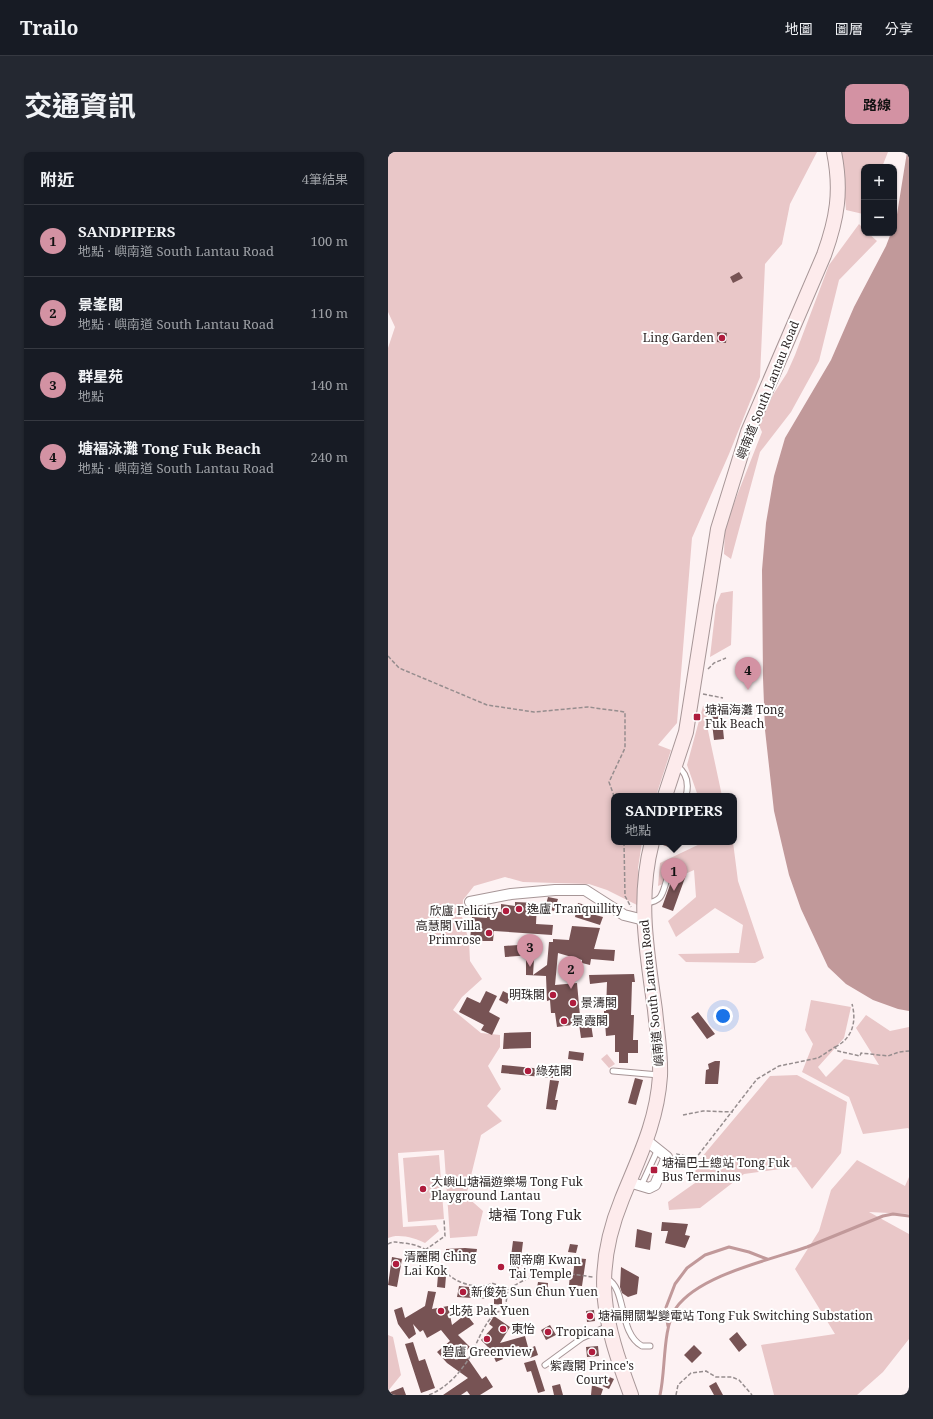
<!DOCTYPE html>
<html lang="zh-TW">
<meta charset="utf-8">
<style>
:root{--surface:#171b24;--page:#242831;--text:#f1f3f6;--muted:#9ea1a6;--line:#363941;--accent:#d392a3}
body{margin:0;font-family:"Noto Serif","Noto Sans TC",serif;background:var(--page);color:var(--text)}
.controls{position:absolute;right:12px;top:12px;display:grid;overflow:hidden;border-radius:8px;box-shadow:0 1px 3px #0004}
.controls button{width:36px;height:36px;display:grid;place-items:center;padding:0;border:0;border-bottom:1px solid var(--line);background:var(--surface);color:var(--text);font:20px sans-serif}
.you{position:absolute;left:335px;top:864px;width:14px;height:14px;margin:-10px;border:3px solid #fff;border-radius:50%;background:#1a73e8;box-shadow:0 0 0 6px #1a73e833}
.badge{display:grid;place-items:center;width:26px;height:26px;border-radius:50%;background:var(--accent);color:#111;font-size:13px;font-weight:700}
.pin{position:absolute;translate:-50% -33px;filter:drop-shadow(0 1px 2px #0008)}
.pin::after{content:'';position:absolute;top:21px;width:14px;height:12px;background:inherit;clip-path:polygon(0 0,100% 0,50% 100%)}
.popup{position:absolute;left:223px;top:641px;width:126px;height:52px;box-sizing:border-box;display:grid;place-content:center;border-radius:8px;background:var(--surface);filter:drop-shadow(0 1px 3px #0005);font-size:13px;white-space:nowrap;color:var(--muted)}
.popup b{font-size:15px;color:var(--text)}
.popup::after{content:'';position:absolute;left:50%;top:100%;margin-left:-8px;border:8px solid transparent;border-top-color:var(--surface)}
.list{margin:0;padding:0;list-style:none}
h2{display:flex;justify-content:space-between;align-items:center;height:52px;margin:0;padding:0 16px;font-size:17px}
h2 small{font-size:13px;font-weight:400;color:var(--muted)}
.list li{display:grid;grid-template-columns:26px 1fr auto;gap:12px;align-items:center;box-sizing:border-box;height:72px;padding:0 16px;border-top:1px solid var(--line)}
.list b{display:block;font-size:15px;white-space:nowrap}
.list p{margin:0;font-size:13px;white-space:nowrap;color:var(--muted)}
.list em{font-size:13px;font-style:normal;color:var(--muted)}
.map{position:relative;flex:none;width:521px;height:1243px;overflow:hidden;border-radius:8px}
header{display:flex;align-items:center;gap:24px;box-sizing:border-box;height:56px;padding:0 20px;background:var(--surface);border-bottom:1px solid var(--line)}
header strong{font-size:19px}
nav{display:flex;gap:22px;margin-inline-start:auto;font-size:14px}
.intro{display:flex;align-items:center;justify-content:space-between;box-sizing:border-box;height:96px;padding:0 24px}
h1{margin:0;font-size:28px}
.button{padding:10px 18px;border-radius:8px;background:var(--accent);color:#111;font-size:14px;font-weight:700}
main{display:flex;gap:24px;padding:0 24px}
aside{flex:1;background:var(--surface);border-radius:8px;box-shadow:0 1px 3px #0004}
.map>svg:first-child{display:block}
.green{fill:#e9c7c8}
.water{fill:#c1999a}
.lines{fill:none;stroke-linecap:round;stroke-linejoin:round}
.stream{stroke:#c1999a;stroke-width:3}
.building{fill:#775354}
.service-casing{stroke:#a79697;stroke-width:7}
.minor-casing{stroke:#a79697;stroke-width:12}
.secondary-casing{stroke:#a79697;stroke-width:16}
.path{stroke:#968d8e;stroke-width:1.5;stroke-dasharray:4 2;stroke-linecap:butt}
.service{stroke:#fff;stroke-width:5}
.minor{stroke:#fff;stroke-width:10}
.secondary{stroke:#fdebec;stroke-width:14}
.poi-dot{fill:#af1c3d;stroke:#fff;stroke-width:1.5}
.labels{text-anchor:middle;stroke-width:4;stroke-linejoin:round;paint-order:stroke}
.poi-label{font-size:12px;fill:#2f2828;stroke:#fff;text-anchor:start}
.street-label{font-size:12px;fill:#2f2828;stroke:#fff}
.quarter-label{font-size:14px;fill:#2f2828;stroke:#fff}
</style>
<header>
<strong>Trailo</strong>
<nav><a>地圖</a><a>圖層</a><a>分享</a></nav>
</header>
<div class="intro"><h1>交通資訊</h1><a class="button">路線</a></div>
<main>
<aside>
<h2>附近<small>4筆結果</small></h2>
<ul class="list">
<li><span class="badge">1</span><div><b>SANDPIPERS</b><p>地點 · 嶼南道 South Lantau Road</p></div><em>100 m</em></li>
<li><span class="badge">2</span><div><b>景峯閣</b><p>地點 · 嶼南道 South Lantau Road</p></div><em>110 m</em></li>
<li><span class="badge">3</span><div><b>群星苑</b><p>地點</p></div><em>140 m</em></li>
<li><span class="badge">4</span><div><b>塘褔泳灘 Tong Fuk Beach</b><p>地點 · 嶼南道 South Lantau Road</p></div><em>240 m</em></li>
</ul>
</aside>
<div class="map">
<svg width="521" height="1243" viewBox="0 0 521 1243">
<rect width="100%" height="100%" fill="#fdf2f3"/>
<path class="green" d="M0,0H429L402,52L394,92L377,112L372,225L341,302L304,386L289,571L270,593L283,598L268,644H226V690H254L250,716L253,755L219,738L201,732L135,730L117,725L86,734L75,748L74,765L81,789L82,809L94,827L74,845L65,858L93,881L112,883V895L100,914L113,937L99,954L114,969L93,983L78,1044L95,1059L89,1084L62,1086L56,998L10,1001L15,1075L48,1073L51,1079L37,1091C28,1086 10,1081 0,1086V196L7,175L0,160Z
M453,0H500L494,15H476L475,62L458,58Z
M471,72L476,77V81H480L489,89L451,128L431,209L403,260L372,300L343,407L336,402L337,374L374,280L370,271L381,249L399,221L407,203L441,113Z
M345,439L343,493L322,505L328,453L333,441Z
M320,553L318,569L334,644H310L299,613L315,554Z
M316,690H345L350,729L376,806L367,811L298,810L290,802L351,801L355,773L327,756L288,785L280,769L308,745L306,718L270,734L272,711Z
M423,848L463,855L456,886L430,915L438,925L456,907L491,913L468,876L478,863L502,879L521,875V977L520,976L475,982L461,945L414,920L425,892L417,878Z
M219,902L227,912L221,916L213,907Z
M409,923L459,950L453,1001L424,1037L408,1015L356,1022L312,1056L281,1058L280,1050L307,1031L308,1012L382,924Z
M51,1003L56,1067L20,1070L15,1006Z
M469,1008L517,1034L521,1025V1062L481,1060L521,1082V1187L495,1220L469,1243H386L373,1193L447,1182L407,1117L431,1079L443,1038Z
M0,1183L5,1185L13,1223L0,1239Z"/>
<path class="water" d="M519,0H521V859L510,857L485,848L458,832L440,815L413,757L401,723L386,659L377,578L375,526L374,418L378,371L386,324L397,286L443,208L466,155L498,94L503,81H506Z"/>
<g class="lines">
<path class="stream" d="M280,1174L277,1158L287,1132L299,1116L317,1103L341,1095L361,1100L379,1107
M272,1243C278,1218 274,1177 288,1156C311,1123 382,1108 419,1095C444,1085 470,1074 495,1064L505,1062L521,1064"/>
</g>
<path class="building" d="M351,120L355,126L345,131L342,125Z
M329,180L339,181L338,191L329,190Z
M335,561L337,576L335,577L336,587L326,588L323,563Z
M272,690H292L289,698L272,692Z
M287,719L298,723L285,759L274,755Z
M160,745L170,747L166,759L157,756Z
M127,750L149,751L148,772L165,773L164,783L106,779L105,789H82L84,765L99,766V759L113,760V752L127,754Z
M190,751L202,754L200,761L215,765L212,773L187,765Z
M184,774L212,776L206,797L227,798L226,809L203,807L202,813L194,811V808L170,801L167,833L189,831L192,864L216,862V859H218L219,830L202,832L201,823L246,822L247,830H244L243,863H246L245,888H250V901H240V911H231V900H227V883L218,884L217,870L203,872L205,885L193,886L191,872L169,875L167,861H163L162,848L159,849L158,824L138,823V807H146L145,823L159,813L161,790H165V787L181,788Z
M145,792L144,803L117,805L116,794Z
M98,839L109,844L101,860L112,866L104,883L93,878L96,873L71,860L79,845L92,851Z
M115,839L123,843L119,852L111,848Z
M310,860L327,882L319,887L303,865Z
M143,880V896L115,897L116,881Z
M181,899L196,901L195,909L180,907Z
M327,909H332L330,932H317L318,918L321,917L320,912Z
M114,913L165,918V926L113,921Z
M247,926L255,928L248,953L240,951Z
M162,928L171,929L167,948H170L168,958L158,957Z
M274,1070L300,1072L297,1083L302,1084L297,1096L277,1091L280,1079H273Z
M249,1077L264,1081L262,1098L247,1095Z
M125,1089L135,1090L133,1106H137L136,1114L131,1113L129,1128L122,1127L123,1120H121Z
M182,1092L190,1093L188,1101L180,1100Z
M77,1096L89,1097L87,1108L76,1106V1104L58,1105V1097Z
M4,1105L14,1107L9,1135L0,1133Z
M187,1106L198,1107L194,1134L181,1133L182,1123L185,1124Z
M233,1115L251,1125L249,1142L240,1145L234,1141L232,1135Z
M50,1123L58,1124L57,1136L49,1135Z
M150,1130L160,1131L159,1143L148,1142Z
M71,1134L81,1135V1137L100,1138V1147L69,1145Z
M40,1139L48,1140L44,1157L60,1154L64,1173L78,1162L86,1172L70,1183L82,1195L76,1201L94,1227L98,1224L105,1235L92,1243H82L79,1239L73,1243H55L80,1226L59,1211L49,1200L62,1189L53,1178L39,1186L35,1178L32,1180L25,1172L28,1182L21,1187L10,1172L6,1158L14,1155L17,1166L37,1154Z
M106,1141H114V1153L106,1152Z
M206,1158L207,1169L199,1170L198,1159Z
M106,1164L122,1175L112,1191L137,1184L140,1195L132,1197L131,1194L111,1197L115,1207L108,1210L103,1198L93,1188L105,1175L101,1172Z
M162,1173L168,1183L158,1188L153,1178Z
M349,1180L359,1193L351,1200L341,1187Z
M25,1190L31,1209L37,1207L47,1236L33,1241L17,1192Z
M306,1193L314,1201L304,1211L296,1203Z
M147,1194L150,1203L142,1206L140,1197Z
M210,1194L211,1204L199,1205L198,1195Z
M185,1206L188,1218L178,1220L175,1209Z
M147,1208L157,1239L150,1241L143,1219L139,1220L136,1211Z
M217,1223L226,1227L221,1237L212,1233Z
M328,1230L335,1243H326L321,1234Z
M172,1232L175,1243H166L164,1234Z
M204,1233L215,1237L213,1243H203Z
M15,1235L18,1243H0V1241Z"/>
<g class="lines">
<defs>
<path id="service" d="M289,614C299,621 301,632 298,644
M258,751C275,749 274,742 279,727
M225,919L271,923
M253,1034L270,997
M219,1127C239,1136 230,1181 254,1194H262
M157,1213L194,1186L220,1174"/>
<path id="minor" d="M82,750L123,742L167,738H197L236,763L256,768
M241,1030L261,1036L267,1033L279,1005L259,989"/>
<path id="secondary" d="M277,644L298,580L330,377L360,280L436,103C449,67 454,39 446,0
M243,1243C216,1170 203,1123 234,1047C251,1005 269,970 272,924C273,902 269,880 267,858C259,800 249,748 264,690"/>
</defs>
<use href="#service" class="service-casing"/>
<use href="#minor" class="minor-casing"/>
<use href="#secondary" class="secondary-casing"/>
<path class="path" d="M0,504L11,516L99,553L146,560L200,555L237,560V596L221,630L226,644
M320,517L326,511L338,506
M315,542L335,546
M236,690L237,744L243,755
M447,895C464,887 469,870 464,852
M295,963L315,959L345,960
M288,1002L308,1006L369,927L391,914L430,906L447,895L450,899L472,904L473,901L500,904L511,900L521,899
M0,1092C5,1089 9,1090 15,1091C43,1094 44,1105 61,1123C70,1132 94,1138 104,1131L120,1137L149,1121L161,1119L205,1125
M37,1098L57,1084L56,1067
M41,1243C58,1236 70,1223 80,1208C89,1194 99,1158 117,1158L120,1137
M288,1243L290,1233L303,1221L318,1219L328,1225H344L351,1228L364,1243"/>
<use href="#service" class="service"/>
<use href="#minor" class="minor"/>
<use href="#secondary" class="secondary"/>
</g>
<g class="poi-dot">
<circle cx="334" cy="186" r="4"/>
<rect x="305" y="561" width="8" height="8" rx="2"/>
<circle cx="131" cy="757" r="4"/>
<circle cx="118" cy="759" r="4"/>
<circle cx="101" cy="781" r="4"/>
<circle cx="165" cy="843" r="4"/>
<circle cx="185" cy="851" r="4"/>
<circle cx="176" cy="869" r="4"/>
<circle cx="140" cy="919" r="4"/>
<rect x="262" y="1014" width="8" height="8" rx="2"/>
<circle cx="35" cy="1037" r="4"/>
<circle cx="8" cy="1112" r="4"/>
<circle cx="113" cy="1115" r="4"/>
<circle cx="75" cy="1140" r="4"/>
<circle cx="53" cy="1159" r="4"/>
<circle cx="202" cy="1164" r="4"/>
<circle cx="115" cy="1177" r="4"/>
<circle cx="160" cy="1180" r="4"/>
<circle cx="99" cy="1187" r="4"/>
<circle cx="204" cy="1200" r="4"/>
</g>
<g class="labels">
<g class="poi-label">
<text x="326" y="190" text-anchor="end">Ling Garden</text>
<text x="317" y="562">塘福海灘 Tong<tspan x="317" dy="14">Fuk Beach</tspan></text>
<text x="139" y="761">逸廬 Tranquillity</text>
<text x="110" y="763" text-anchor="end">欣廬 Felicity</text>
<text x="93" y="778" text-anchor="end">高慧閣 Villa<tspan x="93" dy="14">Primrose</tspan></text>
<text x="157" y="847" text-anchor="end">明珠閣</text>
<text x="193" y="855">景濤閣</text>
<text x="184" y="873">景霞閣</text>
<text x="148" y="923">綠苑閣</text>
<text x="274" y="1015">塘福巴士總站 Tong Fuk<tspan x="274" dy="14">Bus Terminus</tspan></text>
<text x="43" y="1034">大嶼山塘福遊樂場 Tong Fuk<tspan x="43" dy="14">Playground Lantau</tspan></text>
<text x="16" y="1109">清麗閣 Ching<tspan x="16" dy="14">Lai Kok</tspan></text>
<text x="121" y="1112">關帝廟 Kwan<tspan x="121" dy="14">Tai Temple</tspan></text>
<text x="83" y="1144">新俊苑 Sun Chun Yuen</text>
<text x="61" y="1163">北苑 Pak Yuen</text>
<text x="210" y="1168">塘福開關掣變電站 Tong Fuk Switching Substation</text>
<text x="123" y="1181">東怡</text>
<text x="168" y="1184">Tropicana</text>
<text x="99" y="1204" text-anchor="middle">碧廬 Greenview</text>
<text x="204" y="1218" text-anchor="middle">紫霞閣 Prince's<tspan x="204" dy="14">Court</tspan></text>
</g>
<g class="street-label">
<text transform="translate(380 238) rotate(-68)" y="4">嶼南道 South Lantau Road</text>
<text transform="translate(264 841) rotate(-96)" y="4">嶼南道 South Lantau Road</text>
</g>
<g class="quarter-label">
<text x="147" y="1068">塘褔 Tong Fuk</text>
</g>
</g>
</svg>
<div class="controls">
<button>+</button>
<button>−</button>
</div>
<div class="you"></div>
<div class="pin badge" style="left:286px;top:739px">1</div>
<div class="popup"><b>SANDPIPERS</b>地點</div>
<div class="pin badge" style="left:183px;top:837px">2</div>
<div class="pin badge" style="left:142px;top:815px">3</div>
<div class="pin badge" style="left:360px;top:538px">4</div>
</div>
</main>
